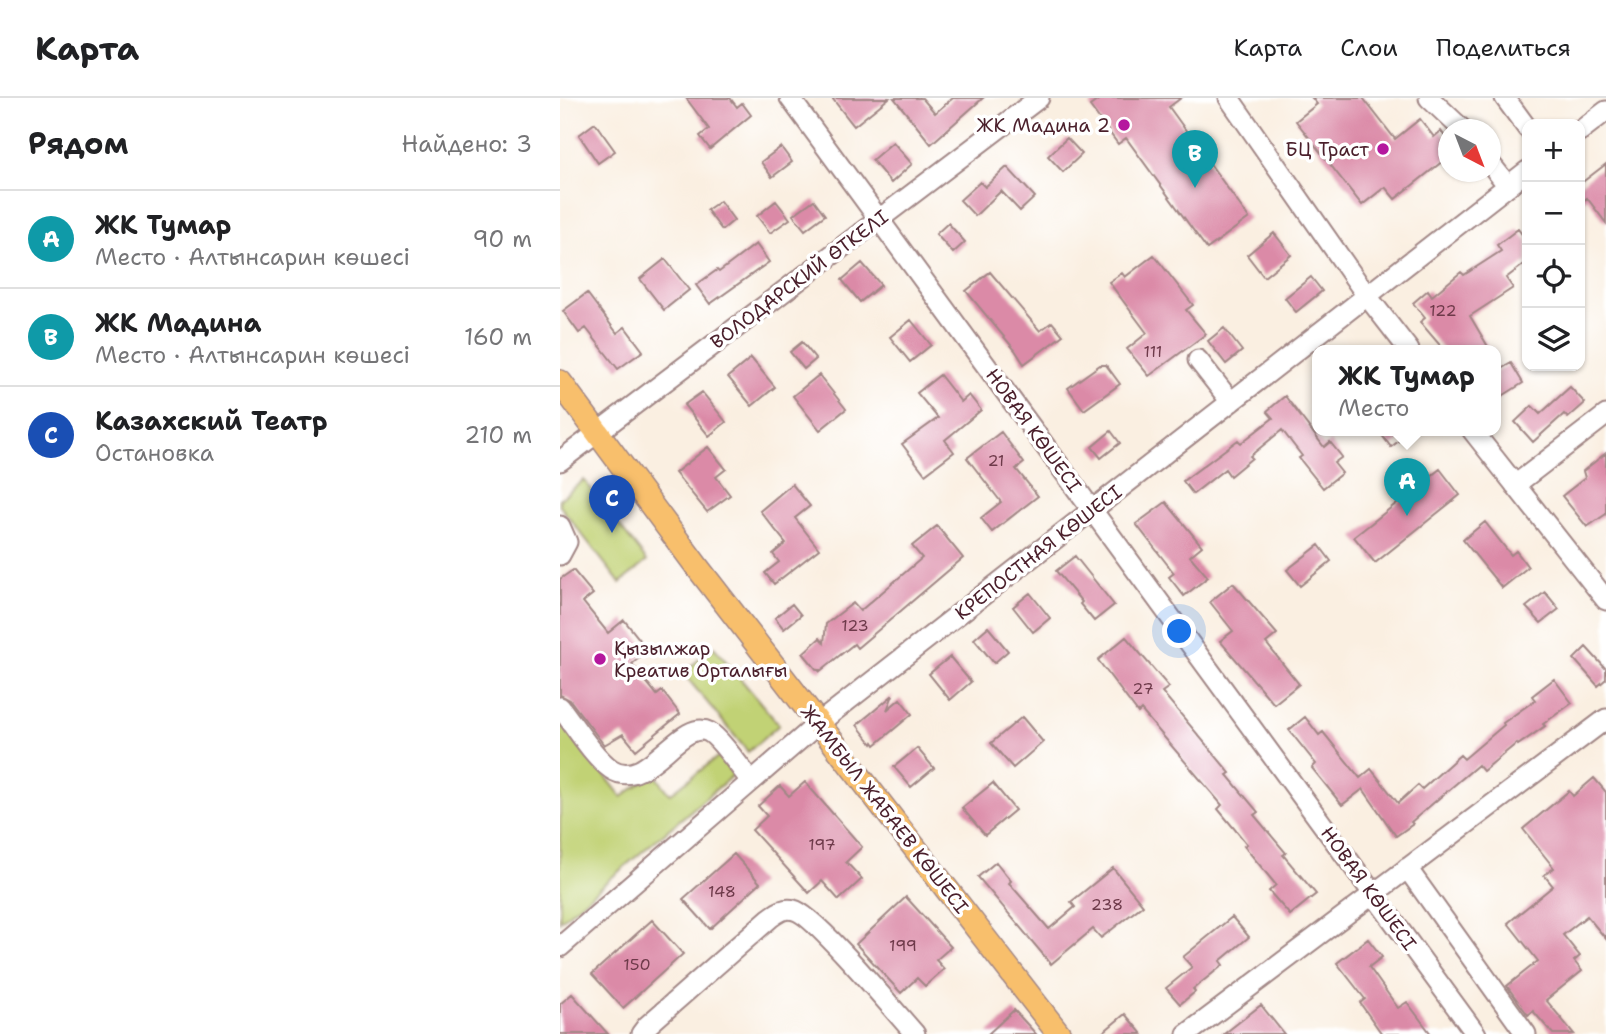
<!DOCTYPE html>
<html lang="ru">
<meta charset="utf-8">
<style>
:root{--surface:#fff;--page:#f2f2f2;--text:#202124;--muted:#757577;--line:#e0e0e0;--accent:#b5179e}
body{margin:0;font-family:"Shantell Sans",sans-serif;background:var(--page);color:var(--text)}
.controls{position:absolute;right:21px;top:21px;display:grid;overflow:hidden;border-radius:14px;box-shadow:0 2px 5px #0004}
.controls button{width:63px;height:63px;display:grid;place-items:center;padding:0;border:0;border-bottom:2px solid var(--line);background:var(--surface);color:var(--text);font:35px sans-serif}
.compass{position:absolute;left:878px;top:21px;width:63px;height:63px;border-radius:50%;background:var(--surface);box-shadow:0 2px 5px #0004;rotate:138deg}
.you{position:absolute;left:620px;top:534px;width:24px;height:24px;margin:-18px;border:5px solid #fff;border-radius:50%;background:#1a73e8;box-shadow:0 0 0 10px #1a73e833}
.badge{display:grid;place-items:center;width:46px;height:46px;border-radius:50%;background:var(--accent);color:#fff;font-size:23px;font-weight:700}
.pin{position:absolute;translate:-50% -58px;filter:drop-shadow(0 2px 4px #0008)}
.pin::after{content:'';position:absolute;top:37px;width:24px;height:21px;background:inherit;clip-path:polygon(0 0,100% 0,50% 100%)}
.popup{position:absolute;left:752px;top:247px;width:189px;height:91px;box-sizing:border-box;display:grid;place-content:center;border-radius:14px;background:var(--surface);filter:drop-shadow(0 2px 5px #0005);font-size:23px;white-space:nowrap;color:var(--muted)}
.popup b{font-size:26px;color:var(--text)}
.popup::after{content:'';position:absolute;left:50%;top:100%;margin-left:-14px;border:14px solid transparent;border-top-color:var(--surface)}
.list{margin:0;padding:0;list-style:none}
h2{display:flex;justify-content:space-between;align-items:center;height:91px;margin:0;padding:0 28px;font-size:30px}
h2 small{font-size:23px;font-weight:400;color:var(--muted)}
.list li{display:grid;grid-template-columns:46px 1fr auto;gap:21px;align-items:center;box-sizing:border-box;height:98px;padding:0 28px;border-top:2px solid var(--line)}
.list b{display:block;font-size:26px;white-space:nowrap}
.list p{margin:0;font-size:23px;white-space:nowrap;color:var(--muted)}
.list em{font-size:23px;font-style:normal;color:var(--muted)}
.icon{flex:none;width:38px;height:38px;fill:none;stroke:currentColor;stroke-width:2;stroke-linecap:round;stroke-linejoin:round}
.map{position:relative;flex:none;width:1046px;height:936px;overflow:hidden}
header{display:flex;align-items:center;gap:42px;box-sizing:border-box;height:98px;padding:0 35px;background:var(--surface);border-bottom:2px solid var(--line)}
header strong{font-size:33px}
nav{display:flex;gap:38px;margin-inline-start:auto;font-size:24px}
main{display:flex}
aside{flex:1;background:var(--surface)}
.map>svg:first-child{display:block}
.green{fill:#c1d275;stroke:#867850;stroke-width:2}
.building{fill:#db8aa7}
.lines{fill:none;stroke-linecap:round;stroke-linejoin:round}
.minor-casing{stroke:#a28786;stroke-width:23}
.major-casing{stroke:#a28786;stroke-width:26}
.minor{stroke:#fff;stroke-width:19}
.major{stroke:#f8bf6c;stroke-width:23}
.poi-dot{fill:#b5179e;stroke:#fff;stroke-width:2.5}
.labels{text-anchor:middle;stroke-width:7;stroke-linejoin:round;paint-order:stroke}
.number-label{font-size:16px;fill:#6e3a4a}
.poi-label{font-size:19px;fill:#4a1f2b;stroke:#fff;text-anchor:end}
.street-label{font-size:19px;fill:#4a1f2b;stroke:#fff}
</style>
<header>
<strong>Карта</strong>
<nav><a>Карта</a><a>Слои</a><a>Поделиться</a></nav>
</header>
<main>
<aside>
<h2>Рядом<small>Найдено: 3</small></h2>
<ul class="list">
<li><span class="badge" style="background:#0f9aa8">A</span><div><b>ЖК Тумар</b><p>Место · Алтынсарин көшесі</p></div><em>90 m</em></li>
<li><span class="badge" style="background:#0f9aa8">B</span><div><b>ЖК Мадина</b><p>Место · Алтынсарин көшесі</p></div><em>160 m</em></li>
<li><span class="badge" style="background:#1a4fb4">C</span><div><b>Казахский Театр</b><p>Остановка</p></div><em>210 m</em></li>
</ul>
</aside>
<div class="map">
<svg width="1046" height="936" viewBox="0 0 1046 936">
<rect width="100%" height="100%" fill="#fff"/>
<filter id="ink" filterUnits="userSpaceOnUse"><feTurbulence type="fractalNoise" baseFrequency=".0143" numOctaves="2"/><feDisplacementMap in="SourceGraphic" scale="14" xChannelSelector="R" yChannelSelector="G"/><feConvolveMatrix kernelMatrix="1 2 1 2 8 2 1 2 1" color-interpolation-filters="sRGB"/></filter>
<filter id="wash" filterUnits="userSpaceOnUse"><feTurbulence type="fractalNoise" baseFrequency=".00686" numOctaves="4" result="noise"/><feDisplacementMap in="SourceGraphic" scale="28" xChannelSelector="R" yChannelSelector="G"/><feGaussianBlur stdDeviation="1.57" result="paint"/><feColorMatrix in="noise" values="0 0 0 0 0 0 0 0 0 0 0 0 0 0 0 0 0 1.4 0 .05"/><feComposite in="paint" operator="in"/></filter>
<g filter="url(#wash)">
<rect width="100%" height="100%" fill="#faefe1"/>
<path class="green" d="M24,382L87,463L60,485L0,408V401Z
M154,549L219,627L188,654L123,575Z
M0,620L62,699L94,675L110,696L159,658L173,677L0,823Z"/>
<g id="blocks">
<path class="building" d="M126,0H170L177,9L182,5L191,17L150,51L140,38L149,31Z
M272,0H329L294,28Z
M334,0H362L375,15L393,0H423L371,46Z
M541,0H621L609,9L689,120L647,151L566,40L558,46L530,8Z
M752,0H803L835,41L860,21L874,39L881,33L888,43V59L835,101L825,89L802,107L736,23L757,6Z
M35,25L55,53L38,65L19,37Z
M507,40L522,56L503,74L488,58Z
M333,44L352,66L331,85L312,62Z
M221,49L232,64L212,79L201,64Z
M1046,66V125L1027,100L1020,105V86Z
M447,69L475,99L460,113L441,93L415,118L400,102L420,84L425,89Z
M254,102L265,117L245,132L233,117Z
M160,103L174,122L162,132L147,112Z
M216,103L230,121L210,135L197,118Z
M388,125L405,144L393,155L376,136Z
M958,131L967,143V164L946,180L953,190L910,218L930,252H884L860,224L865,220L853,205L868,192L872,198L901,174L904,177L941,153L937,147Z
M714,135L731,157L704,179L687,157Z
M196,146L209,164L150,206L136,187L157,172L159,174Z
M594,157L633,207L626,212L646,236L589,278L567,251L587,235L549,184L562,175L565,179Z
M105,161L129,192L104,212L80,181Z
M302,165L321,187L300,204L282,182Z
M430,174L480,233L492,224L503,237L464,266L455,252L406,193Z
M751,179L762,193L736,214L725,200Z
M27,195L57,235L65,229L83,253L58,271L26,230L19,235L3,213Z
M351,222L371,247L350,264L330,239Z
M664,230L682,253L666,266L648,243Z
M242,244L256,261L244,271L230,254Z
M191,260L215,289L192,308L168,279Z
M951,265L963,285L936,302V274Z
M540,267H546L560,286L524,312L508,290Z
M259,277L286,311L260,332L233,298Z
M380,277L401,304L409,297L421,312L385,342L394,354L365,376L342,346L378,320L357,295Z
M1010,289L1025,305L1008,320L1004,316L973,344L955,324L972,308L980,316Z
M142,294L166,324L149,338L124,307Z
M725,298L764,349L770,344L782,359L774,365L782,375L763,390L739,360L742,358L722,332L690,358L692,360L670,378L665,371L633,396L623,383L678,342L681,345L713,320L707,313Z
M818,332H853L831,349Z
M551,333L560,345L541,360L532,349Z
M441,334L464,365L456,371L478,398L432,434L421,420L441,404L407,360Z
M148,349L166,371L156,379L170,397L147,414L115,375Z
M1046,355V416L1027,429L1002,398L1025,380L1023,373Z
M880,371L900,397L815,465L794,439Z
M232,386L250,408L235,420L259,451L214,486L205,475L219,464L213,456L226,445L200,413Z
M606,404L642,448L630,458L648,479L624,498L609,479L614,475L576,426Z
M925,424L951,457L956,453L968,469L942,490L903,442Z
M377,428L403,460L316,534L297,550L294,546L259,574L260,572H257L243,555L260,540L264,545L266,526L293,505L300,513L362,460L352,448Z
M759,447L771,463L740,488L727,472Z
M515,458L554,507L534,523L520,506L522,504L496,473Z
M13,472L33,496L23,504L48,535L64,522L88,552L72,566L97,597L102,593L120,616L76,652L63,636L44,647L10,602L0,597V481Z
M673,485L717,536L706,545L739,586L714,606L660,543L673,533L650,504Z
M985,494L999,511L981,525L966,509Z
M470,495L490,520L473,534L453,509Z
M232,506L241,517L224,531L215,520Z
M428,529L448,553L434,565L414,541Z
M566,539L609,589L602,594L670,675L667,677L698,714L694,717L726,755L723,757L756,796L730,817L709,793L716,787L684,748L687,746L658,711L662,707L581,612L578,615L538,562Z
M1026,549L1046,571V581L1038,588L1014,561Z
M390,559L411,584L390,602L369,576Z
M994,581L1012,605L983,626L985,628L958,647L957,645L923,673L918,667L851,724L853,726L836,738L803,691L782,707L752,670L756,666L729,632L745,619L759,637L763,634L800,680L811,671L838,705L858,687L862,691L900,657L904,661L944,627L943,625L975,602L972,598Z
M333,597L327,612L340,601L352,616L315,647L313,644L312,646L297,627Z
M462,619L483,644L453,670L431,645Z
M357,650L374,670L351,689L334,669Z
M1034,680L1046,694V841L1027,818L1003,837L1020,858L1014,863L1022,873L986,902L1014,936H993L973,913L968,917L947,888L978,863L948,825L993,788L984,777L994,770L963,731L1009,693L1013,698Z
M245,684L302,749L286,764L302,781L279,802L262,783L249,795L192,732L207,718L198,708L220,688L229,698Z
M433,685L455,712L425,737L402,710Z
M174,756L200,785L150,831L123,801Z
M436,764L451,783L449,785L489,831L515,809L511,804L553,770L583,807L541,840L533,831L491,866L418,779Z
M346,799L391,849L376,862L384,871L365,888L357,880L341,895L296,846Z
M672,819L689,839L660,863L663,867L633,891L635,894L620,906L606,890L632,869L623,859Z
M92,822L123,856L63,910L32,876Z
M808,841L822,859L809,869L838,910L847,904L871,936H822L800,905L805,901L777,865Z
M12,896L48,936H0V906Z
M701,907L724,936H664Z
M454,912L476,936H428Z
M565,916L582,936H541Z"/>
</g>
</g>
<g filter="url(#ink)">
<use href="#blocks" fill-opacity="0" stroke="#a28786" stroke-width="2"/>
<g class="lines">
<defs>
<path id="minor" d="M230,0L916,936
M669,0L807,198L849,252
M869,0L903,32
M945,0L967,30
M1020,33L1046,13
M930,65L948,88
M638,262L671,304
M912,332L1046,502
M0,363L479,0
M955,387L1046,317
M0,428L7,444L0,457
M0,609C14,627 33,658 51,671C87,695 120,619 149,634C160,640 182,672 191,683
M847,770L966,936
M0,849L259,625L967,73
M81,936L87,928L210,820C217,815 224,809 234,812C254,816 336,915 355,936
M627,936L1046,621"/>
<path id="major" d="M0,284L138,470L499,936"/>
</defs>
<use href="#minor" class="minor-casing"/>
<use href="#major" class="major-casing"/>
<use href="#minor" class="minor"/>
<use href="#major" class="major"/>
</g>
</g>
<g class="poi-dot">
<circle cx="564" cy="27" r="7"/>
<circle cx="823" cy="51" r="7"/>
<circle cx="40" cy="561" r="7"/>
</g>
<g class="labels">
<g class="number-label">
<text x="883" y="218">122</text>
<text x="593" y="259">111</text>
<text x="436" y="368">21</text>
<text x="295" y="533">123</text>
<text x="583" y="596">27</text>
<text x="262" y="752">197</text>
<text x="162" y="799">148</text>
<text x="547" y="812">238</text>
<text x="343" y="853">199</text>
<text x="77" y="872">150</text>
</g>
<g class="poi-label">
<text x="550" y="34">ЖК Мадина 2</text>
<text x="809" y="58">БЦ Траст</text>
<text x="54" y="557" text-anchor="start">Қызылжар<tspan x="54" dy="22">Креатив Орталығы</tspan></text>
</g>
<g class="street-label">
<text transform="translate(239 181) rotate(-37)" y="7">ВОЛОДАРСКИЙ ӨТКЕЛІ</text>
<text transform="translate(474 332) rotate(54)" y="7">НОВАЯ КӨШЕСІ</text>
<text transform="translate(478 454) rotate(-38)" y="7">КРЕПОСТНАЯ КӨШЕСІ</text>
<text transform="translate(325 711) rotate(52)" y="7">ЖАМБЫЛ ЖАБАЕВ КӨШЕСІ</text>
<text transform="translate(809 790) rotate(54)" y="7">НОВАЯ КӨШЕСІ</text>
</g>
</g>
</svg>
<div class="controls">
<button>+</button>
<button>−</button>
<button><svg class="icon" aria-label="locate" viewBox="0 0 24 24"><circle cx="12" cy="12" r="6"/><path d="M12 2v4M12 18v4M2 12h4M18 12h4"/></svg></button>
<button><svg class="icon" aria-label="layers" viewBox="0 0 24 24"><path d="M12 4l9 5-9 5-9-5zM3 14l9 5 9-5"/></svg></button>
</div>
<svg class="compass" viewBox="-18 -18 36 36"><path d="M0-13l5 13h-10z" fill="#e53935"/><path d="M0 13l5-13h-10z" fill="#757577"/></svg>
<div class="you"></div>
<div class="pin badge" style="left:847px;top:418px;background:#0f9aa8">A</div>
<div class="popup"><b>ЖК Тумар</b>Место</div>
<div class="pin badge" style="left:635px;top:90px;background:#0f9aa8">B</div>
<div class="pin badge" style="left:52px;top:435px;background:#1a4fb4">C</div>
</div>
</main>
